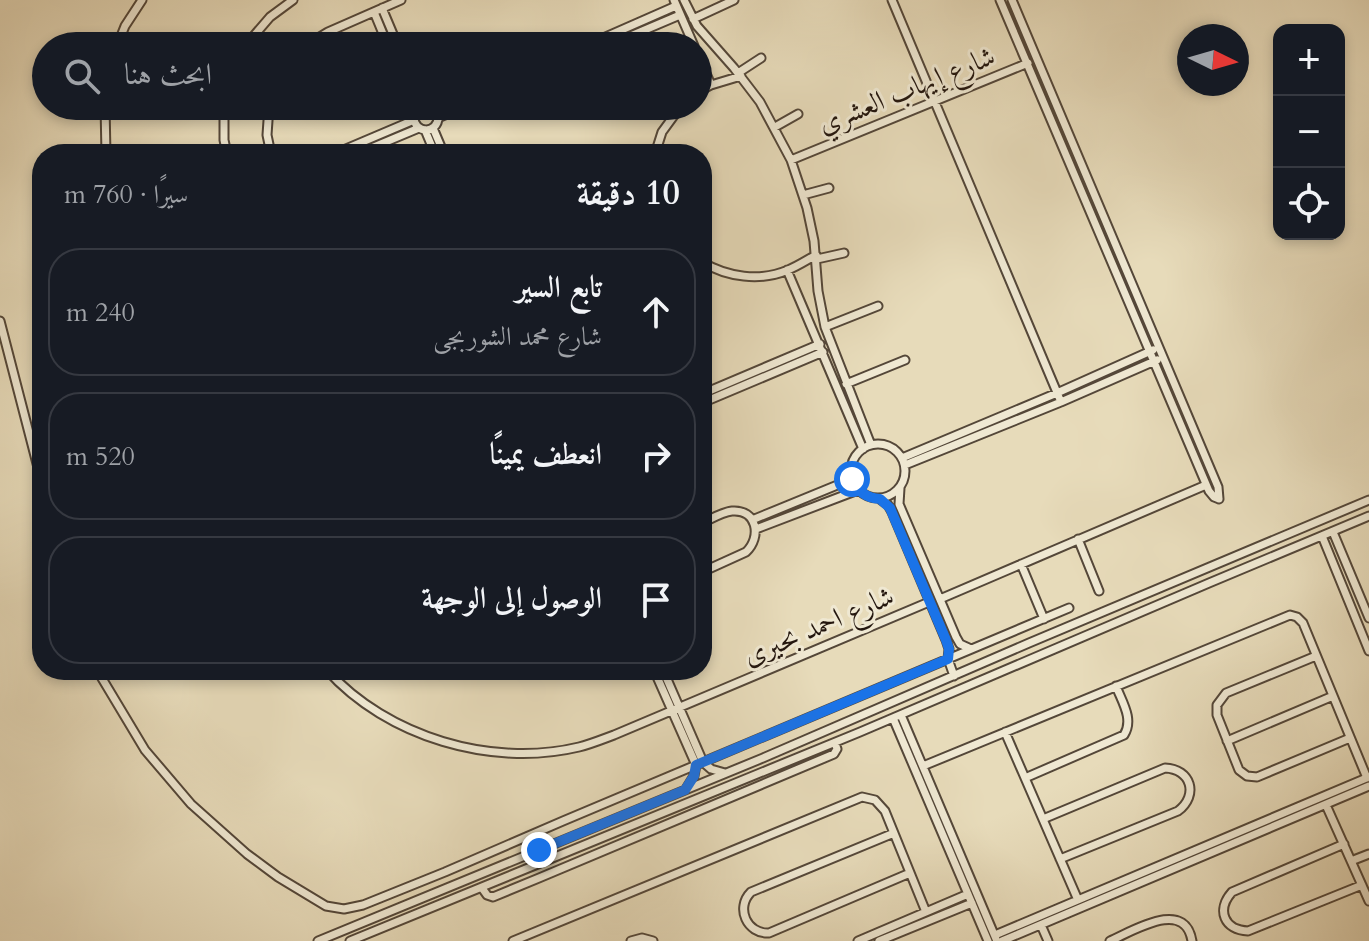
<!DOCTYPE html>
<html lang="ar">
<meta charset="utf-8">
<style>
:root{--surface:#171b24;--page:#20242c;--text:#f1f3f6;--muted:#9ea1a6;--line:#363941}
body{margin:0;font-family:Cardo,Amiri,serif;background:var(--page);color:var(--text);direction:rtl}
.controls{position:absolute;right:24px;top:24px;display:grid;overflow:hidden;border-radius:16px;box-shadow:0 4px 12px #0003}
.controls button{width:72px;height:72px;display:grid;place-items:center;padding:0;border:0;border-bottom:2px solid var(--line);background:var(--surface);color:var(--text);font:40px sans-serif}
.compass{position:absolute;left:1177px;top:24px;width:72px;height:72px;border-radius:50%;background:var(--surface);box-shadow:0 4px 12px #0003;rotate:95deg}
.stop{position:absolute;width:24px;height:24px;margin:-18px;border:6px solid #1a73e8;border-radius:50%;background:#fff}
.stop.end{background:#1a73e8;border-color:#fff;box-shadow:0 2px 8px #0008}
.list{margin:0;padding:0;list-style:none}
h2{display:flex;justify-content:space-between;align-items:center;height:104px;margin:0;padding:0 32px;font-size:34px}
h2 small{font-size:26px;font-weight:400;color:var(--muted)}
.list li{display:grid;grid-template-columns:52px 1fr auto;gap:24px;align-items:center;box-sizing:border-box;height:128px;margin:0 16px 16px;padding:0 16px;border:2px solid var(--line);border-radius:32px}
.list b{display:block;font-size:30px;white-space:nowrap}
.list p{margin:0;font-size:26px;white-space:nowrap;color:var(--muted)}
.list em{font-size:26px;font-style:normal;color:var(--muted)}
.icon{flex:none;width:44px;height:44px;fill:none;stroke:currentColor;stroke-width:2;stroke-linecap:round;stroke-linejoin:round}
.map{position:relative;flex:none;width:1369px;height:941px;overflow:hidden;direction:ltr}
.search{position:absolute;background:var(--surface);box-shadow:0 4px 12px #0003;left:32px;top:32px;width:680px;height:88px;display:flex;align-items:center;gap:20px;box-sizing:border-box;padding:0 28px;border-radius:44px;color:var(--muted);font-size:30px}
.panel{position:absolute;background:var(--surface);box-shadow:0 4px 12px #0003;left:32px;top:144px;width:680px;height:536px;border-radius:32px;direction:rtl}
.map>svg:first-child{display:block}
.lines{fill:none;stroke-linecap:round;stroke-linejoin:round}
.minor-casing{stroke:#544739;stroke-width:11}
.minor{stroke:#efe8d2;stroke-width:7}
.route{stroke:#1a73e8;stroke-width:10}
.labels{text-anchor:middle;stroke-width:6;stroke-linejoin:round;paint-order:stroke}
.street-label{font-size:28px;fill:#23160e;stroke:#efe8d2}
</style>
<div class="map">
<svg width="1369" height="941" viewBox="0 0 1369 941">
<rect width="100%" height="100%" fill="#e7dbba"/>
<filter id="stains"><feTurbulence type="fractalNoise" baseFrequency=".0025" numOctaves="4"/><feColorMatrix values="0 0 0 0 .2 0 0 0 0 .09 0 0 0 0 .02 0 0 0 .5 -.17"/></filter>
<radialGradient id="worn" r=".72"><stop offset=".6" stop-color="#630" stop-opacity="0"/><stop offset="1" stop-color="#630" stop-opacity=".3"/></radialGradient>
<g class="lines">
<defs>
<path id="minor" d="M674,0L694,46
M684,0L697,26L734,68L760,102L791,160L807,208L814,241L818,291L825,327L871,445
M892,0L1061,402
M1000,0L1209,491L1214,497L1219,499
M1012,0L1218,487L1219,499
M382,8L398,46
M374,12L388,46
M693,19L734,0
M117,46L125,26L142,0
M245,46L270,17L293,0
M305,46L328,32L401,0
M585,46L676,6
M607,46L680,15
M698,55L711,85
M738,73L761,58
M698,92L711,85L741,76
M105,106L106,154
M224,106V140L227,154
M269,106L267,135L271,154
M414 118a12 12 0 1 1 24 0a12 12 0 1 1-24 0Z
M438,118L466,106
M775,127L798,114
M433,128L444,154
M425,130L435,154
M334,154L414,120
M357,154L419,128
M655,154L662,132L681,106
M791,160L1028,63
M803,195L829,188
M817,259L844,253
M702,262C727,277 760,282 788,270C798,266 807,260 816,255
M787,270L863,449
M0,321L42,483
M825,327L878,306
M846,384L905,360
M702,394L820,344
M702,403L823,352
M851 471a27 27 0 1 1 54 0a27 27 0 1 1-54 0Z
M902,458L1057,393L1153,350
M905,465L1061,402L1157,360
M900,488L899,504L956,637L960,644L971,649
M880,499L888,505L892,512L946,640L949,649L948,659L954,676
M752,520L852,479
M702,523C711,519 722,512 732,511C757,509 762,537 746,552L702,572
M756,529L858,490
M1333,532L1369,618
M1322,536L1369,651
M1078,539L1099,591
M1021,564L1044,619
M940,599L1206,485
M1316,656L1226,693L1217,705V715L1239,770L1247,776L1257,777L1350,738
M97,670L145,750L191,804L247,854L278,877L326,906L344,909L363,905L445,872L563,821L1069,608
M327,670C387,737 492,768 579,747C591,744 603,739 614,735L929,602
M654,670L696,765L694,776L686,789
M663,670L703,762L711,769L725,773
M901,715L996,939
M893,718L988,941
M1005,732L1078,900
M1227,741L1333,696
M923,766L1290,615L1297,617L1303,623L1367,778
M1025,778L1124,735C1134,719 1122,702 1116,686
M1326,805L1369,901
M1043,819L1165,768C1191,769 1199,795 1178,811L1060,859
M894,833L751,892C735,908 747,934 769,933L910,873
M1344,844L1232,892C1216,910 1224,930 1248,931L1362,885
M1351,861L1369,854
M482,888L487,895L493,897L539,878L834,754L837,749L835,743
M1041,925L1048,941
M995,935L1369,777
M318,941L763,758L1029,643L1369,500
M350,941L860,732L1209,583L1369,516
M513,941L862,797L875,800L885,811L926,912
M631,941L642,938L653,941
M858,941L968,894
M879,941L972,903
M1002,941L1369,786
M1110,941C1133,931 1185,898 1192,941"/>
</defs>
<use href="#minor" class="minor-casing"/>
<use href="#minor" class="minor"/>
</g>
<g class="lines">
<path class="route" d="M539,850L685,790L694,776L696,765L948,659L949,649L946,640L890,508L880,499C866,498 857,491 852,479"/>
</g>
<g class="labels">
<g class="street-label">
<text transform="translate(906 89) rotate(-22)" y="10">شارع إيهاب العشري</text>
<text transform="translate(818 625) rotate(-23)" y="10">شارع احمد بحيرى</text>
</g>
</g>
<rect width="100%" height="100%" filter="url(#stains)"/>
<rect width="100%" height="100%" fill="url(#worn)"/>
</svg>
<div class="controls">
<button>+</button>
<button>−</button>
<button><svg class="icon" aria-label="locate" viewBox="0 0 24 24"><circle cx="12" cy="12" r="6"/><path d="M12 2v4M12 18v4M2 12h4M18 12h4"/></svg></button>
</div>
<svg class="compass" viewBox="-18 -18 36 36"><path d="M0-13l5 13h-10z" fill="#e53935"/><path d="M0 13l5-13h-10z" fill="#9ea1a6"/></svg>
<div class="stop" style="left:852px;top:479px"></div>
<div class="stop end" style="left:539px;top:850px"></div>
<div class="search"><svg class="icon" aria-label="search" viewBox="0 0 24 24"><circle cx="10" cy="10" r="6"/><path d="M15 15l6 6"/></svg>ابحث هنا</div>
<section class="panel">
<h2>10 دقيقة<small>سيرًا · 760 m</small></h2>
<ul class="list">
<li><svg class="icon" aria-label="ahead" viewBox="0 0 24 24"><path d="M12 20V5M6 11l6-6 6 6"/></svg><div><b>تابع السير</b><p>شارع محمد الشوربجى</p></div><em>240 m</em></li>
<li><svg class="icon" aria-label="right" viewBox="0 0 24 24"><path d="M7 20v-9h11M14 6l5 5-5 5"/></svg><div><b>انعطف يمينًا</b></div><em>520 m</em></li>
<li><svg class="icon" aria-label="arrive" viewBox="0 0 24 24"><path d="M6 21V4h12l-3 4 3 4H6"/></svg><div><b>الوصول إلى الوجهة</b></div></li>
</ul>
</section>
</div>
